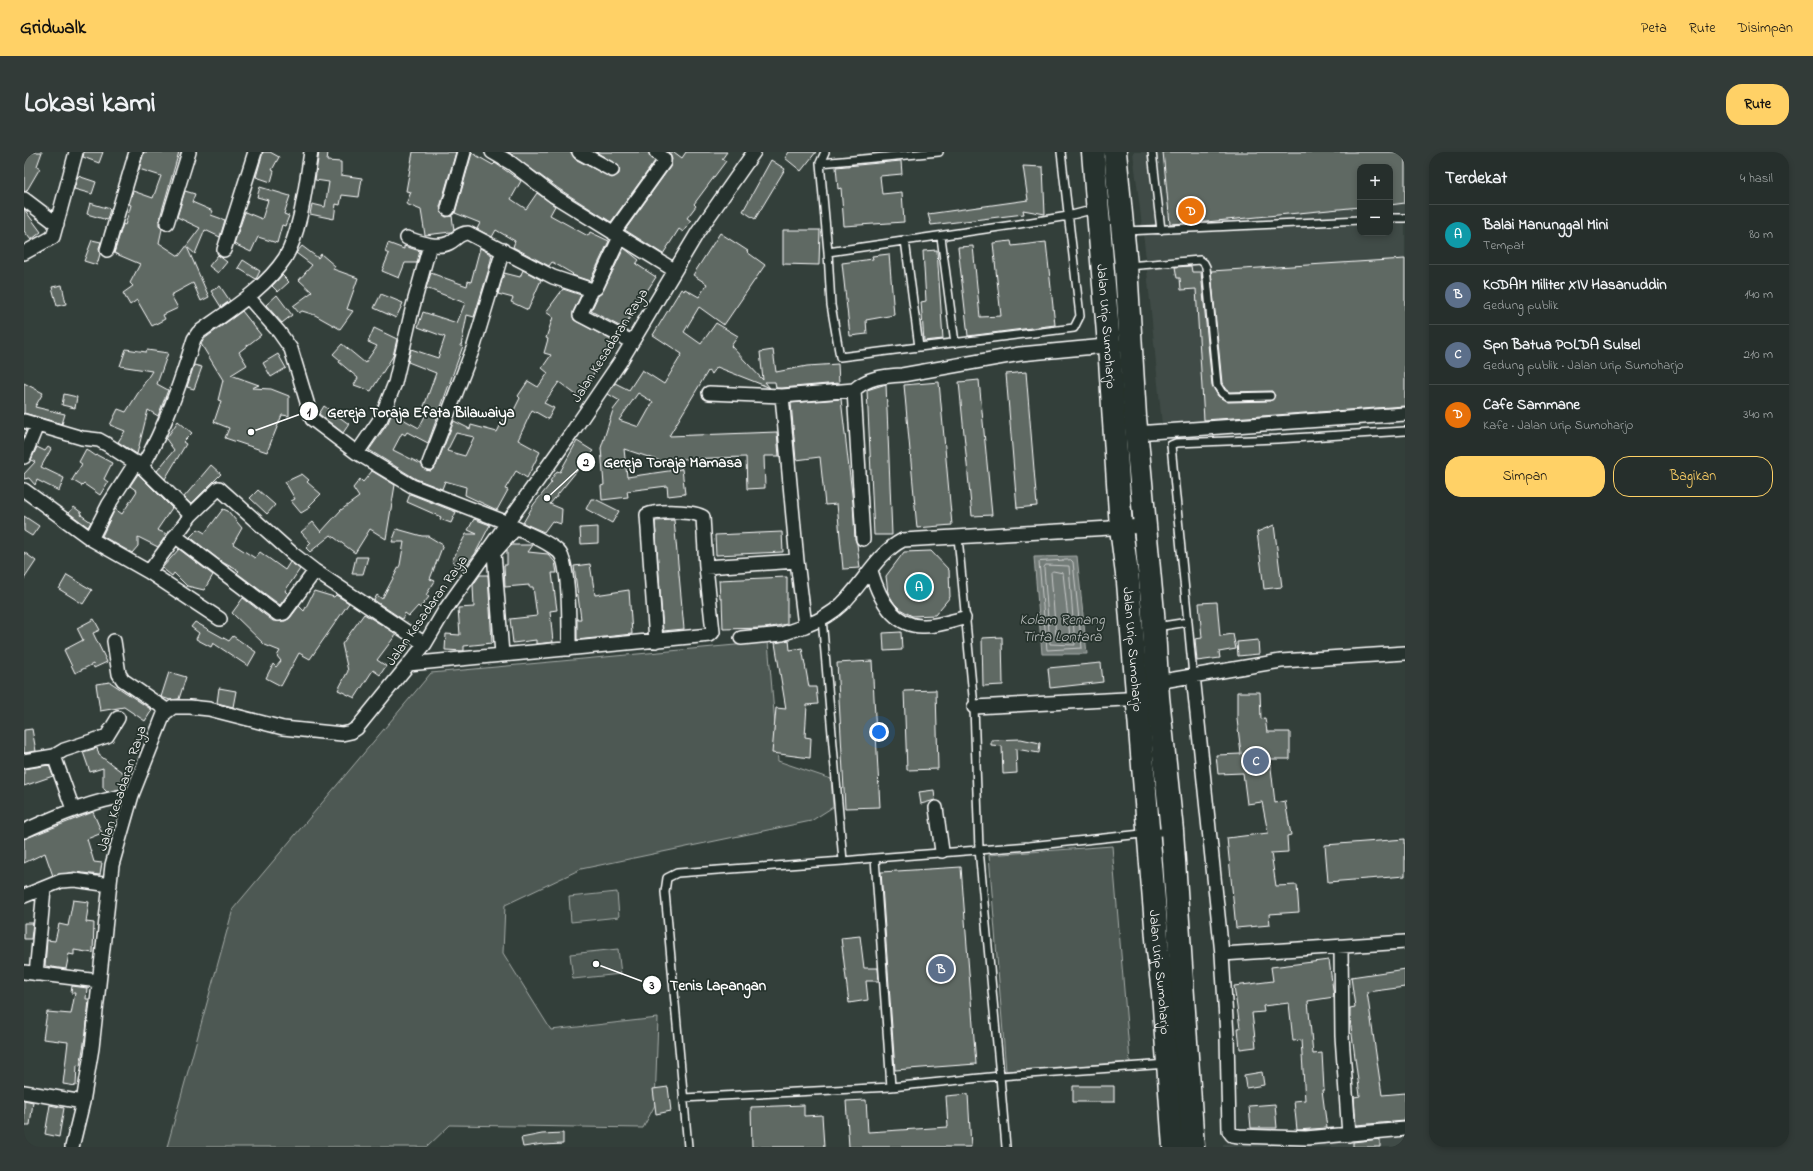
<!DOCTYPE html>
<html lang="id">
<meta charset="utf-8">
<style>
:root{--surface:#262f2c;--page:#323b38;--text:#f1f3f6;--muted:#a4a9a9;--line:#424a48;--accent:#ffd166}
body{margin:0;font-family:"Indie Flower",sans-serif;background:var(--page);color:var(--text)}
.controls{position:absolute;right:12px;top:12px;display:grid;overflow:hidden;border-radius:8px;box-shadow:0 2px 6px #0003}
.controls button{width:36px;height:36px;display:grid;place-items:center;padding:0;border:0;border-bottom:1px solid var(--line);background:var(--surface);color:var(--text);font:20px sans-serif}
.you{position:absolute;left:855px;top:580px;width:14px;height:14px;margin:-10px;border:3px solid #fff;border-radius:50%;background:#1a73e8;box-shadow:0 0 0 6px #1a73e833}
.badge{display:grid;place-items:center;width:26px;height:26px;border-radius:50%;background:var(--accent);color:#fff;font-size:13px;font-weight:700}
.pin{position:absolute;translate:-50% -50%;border:2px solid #fff;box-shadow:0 1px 4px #0006}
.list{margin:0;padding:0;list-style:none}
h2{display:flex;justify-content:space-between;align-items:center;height:52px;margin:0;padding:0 16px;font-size:17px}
h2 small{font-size:13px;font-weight:400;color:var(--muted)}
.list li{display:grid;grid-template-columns:26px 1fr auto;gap:12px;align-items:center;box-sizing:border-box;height:60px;padding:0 16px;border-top:1px solid var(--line)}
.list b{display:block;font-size:15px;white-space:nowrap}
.list p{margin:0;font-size:13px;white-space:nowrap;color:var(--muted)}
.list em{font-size:13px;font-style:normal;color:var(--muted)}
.actions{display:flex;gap:8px;padding:12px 16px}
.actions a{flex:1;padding:9px 0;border:1px solid var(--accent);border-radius:16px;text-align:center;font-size:14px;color:var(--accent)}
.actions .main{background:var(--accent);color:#111}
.map{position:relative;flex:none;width:1381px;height:995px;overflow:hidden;border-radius:16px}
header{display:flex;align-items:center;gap:24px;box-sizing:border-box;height:56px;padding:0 20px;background:var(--accent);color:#111}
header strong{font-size:19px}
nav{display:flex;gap:22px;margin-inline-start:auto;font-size:14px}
.intro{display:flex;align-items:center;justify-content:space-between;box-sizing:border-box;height:96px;padding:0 24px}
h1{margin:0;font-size:28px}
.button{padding:10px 18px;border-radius:16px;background:var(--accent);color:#111;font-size:14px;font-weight:700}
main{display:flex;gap:24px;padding:0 24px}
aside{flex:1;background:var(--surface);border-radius:16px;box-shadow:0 2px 6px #0003}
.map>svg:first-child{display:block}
.built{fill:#404c47;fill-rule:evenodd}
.green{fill:#4d5853;stroke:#a6aca9}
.water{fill:#737b78;stroke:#abb0ae}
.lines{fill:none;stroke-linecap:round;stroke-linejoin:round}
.shore{stroke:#c7cac9;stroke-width:1}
.building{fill:#5f6964;stroke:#fff;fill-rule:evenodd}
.lane-casing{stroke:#fff;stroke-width:10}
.street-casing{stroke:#fff;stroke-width:16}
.highway-casing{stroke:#fff;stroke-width:25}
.lane{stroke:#26332d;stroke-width:7}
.street{stroke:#26332d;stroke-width:13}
.highway{stroke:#26332d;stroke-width:22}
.labels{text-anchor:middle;stroke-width:3.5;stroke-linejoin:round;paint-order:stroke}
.street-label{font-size:14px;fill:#fff;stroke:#26332d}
.water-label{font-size:15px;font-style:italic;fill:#b9bdbc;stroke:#26332d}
.leader{fill:none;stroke:#fff;stroke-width:1.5}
.callout-dot{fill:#fff;stroke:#26332d;stroke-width:1.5}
.mark-label{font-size:12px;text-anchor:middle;font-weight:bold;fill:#111}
.callout-label{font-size:15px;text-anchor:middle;font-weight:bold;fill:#fff;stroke:#26332d;stroke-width:3.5;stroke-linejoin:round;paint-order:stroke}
</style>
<header>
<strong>Gridwalk</strong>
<nav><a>Peta</a><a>Rute</a><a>Disimpan</a></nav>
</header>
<div class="intro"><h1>Lokasi kami</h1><a class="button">Rute</a></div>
<main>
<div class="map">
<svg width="1381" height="995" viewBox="0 0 1381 995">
<rect width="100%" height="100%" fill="#333f3a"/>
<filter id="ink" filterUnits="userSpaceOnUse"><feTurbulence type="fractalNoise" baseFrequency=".025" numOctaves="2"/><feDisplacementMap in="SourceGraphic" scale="8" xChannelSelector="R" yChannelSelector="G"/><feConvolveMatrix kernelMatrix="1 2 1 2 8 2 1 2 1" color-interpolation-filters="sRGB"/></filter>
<g filter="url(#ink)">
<path class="built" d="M1109,0H1381V272L1139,283L1121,98ZM1336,15H1366V81H1336Z
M1381,979V995H1199V992Z"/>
<path class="green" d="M744,490L754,609L807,627L809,655L787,669L557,717L481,753L479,801L527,878L634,866L631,953L619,976L426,973L403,995H143L209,757L407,521Z
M1088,694L1106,910L982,919L965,703Z
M593,740L595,765L547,770L545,745Z
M594,797L597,822L549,827L546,802Z"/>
<path class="water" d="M1053,404L1063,502H1018L1010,405Z"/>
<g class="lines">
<path class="shore" d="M1047,408L1049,410L1058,496L1023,498L1015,410Z
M1022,413L1045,414L1051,493L1026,492L1020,416Z
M1029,419L1039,421L1046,485L1044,487L1032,485L1027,421Z"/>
</g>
<path class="building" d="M0,0H18L13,14L16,16L2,40L0,39Z
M60,0H79L75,11L59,5Z
M120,0H155L135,69V73L138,77L135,91L155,104L176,76L153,65L161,39L171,42L168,50L189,59L187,63L201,68L196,85L181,78L171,102L163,95L185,145L177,149L169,131L147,143L154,156L139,163L141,167L128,174L113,148L106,153L99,141L109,134L106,131L116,112L90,101L99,72L101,73L107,53L105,52L109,39L129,46L137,24L115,17Z
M239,0H246L255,5L248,18L250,19L247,30L232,25Z
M295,0H304L303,9L317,10V23L338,26L335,45L318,43L316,53L312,52L310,67L286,62L288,52L301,55L305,30L291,28Z
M389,0H432L416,55L419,63L422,65L428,64L430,78L427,80L401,83L397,58L382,52L387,40L382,39Z
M484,0H547L551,7L588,26L595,22V14L572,0H624L631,9L587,70L535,37Z
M644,0H650L658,6L662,0H703L698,7L702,9L670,52L672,54L663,66L667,69L659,80L655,77L639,102L601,78L646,15L648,7Z
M765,0H792L777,19L761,6Z
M1139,0H1381V51L1366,53V15H1336V55L1182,70L1146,72Z
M448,1L469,13L471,11L497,29L487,47L502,57L513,41L531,54L526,63L564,84L566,80L585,89L566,129L548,123L549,122L528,110L525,114L489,95L491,89L472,78L468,85L453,77L456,71L431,61Z
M747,8L761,17L731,67L719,59Z
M877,9L878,22L856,24L858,42L878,40L880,70L820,74L817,36L814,37L812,15Z
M999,14L1019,15L1021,62L999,58L1000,62L907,73L904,62L1004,48Z
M54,24L72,30L68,42L50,37Z
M236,35L266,44L260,62L265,64L261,74L258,73L253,91L234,85L227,100L210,92L221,60L238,67L244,48L233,45Z
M66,51L86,57L83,68L63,62Z
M0,57L17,80L7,88L0,79Z
M759,78H796L795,113L759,112Z
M696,81L724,99L723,100L741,113L700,173L675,155L660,180L677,192L692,171L714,184L707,194L739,228L736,200L749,198L752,220L783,214L814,212L815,231L758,236H752L751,230H741L746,236L744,235L693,215L688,222L684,219L645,284L753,280L755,304H740L741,336L723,337L722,305L657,307L658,316L600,297L603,325L658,317L661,342L644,344L643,334L603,339L604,345L578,348L577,334L580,333L577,296L589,258L596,249L584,242L591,231L605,238L618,218L640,232L658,202L629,183L657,137L660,139L661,137L675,145L683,132L669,123ZM614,241L629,250L615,275L595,268Z
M68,88L77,90L75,96L76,102L73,113L60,109Z
M987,89L988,94L1022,90L1031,173L944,184L934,95L949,94L956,165L977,164L969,91Z
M364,91L380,97V94L396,99L393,111H381L375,126L358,119L365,102L361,100Z
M278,94L294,106L297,102L311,114L309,117L334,126L323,157L329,159L316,177L291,163L278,159L275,161L269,154L288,140L275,128L288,113L272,101Z
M456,96L468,103L465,117L450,165L443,163L437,194H439L404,291L383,280L381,283L378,281L369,298L397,312L402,318L407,319L412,314L430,269L446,277L447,273L473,280L482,262L487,264L496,246L494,244L504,229L514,235L524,221L518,216L527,203L520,201L524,187L522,186L529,165L522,160L539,137L557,143L549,160L550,168L593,191L583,204L581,203L555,245L535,230L520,251L530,256L524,267L508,258L494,288L516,300L503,326L492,319L481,337L484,338L473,358L441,343L442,335L421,329L418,337L392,327L345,298L364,271L368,261L395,276L404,258L399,257L412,221L384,210L387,197L414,206L421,185L394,175L399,160L433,171L441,151L402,136L407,121L443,134L444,129L447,130ZM432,281L450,285L441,304L423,299Z
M600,96L615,108L612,112L632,125L599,176L567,159L574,144L579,139Z
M913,98L919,187L900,189L897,150L902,149L899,99Z
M865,102L870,163L842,168L843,182L826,184L818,111L849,107L848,104Z
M194,103L203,110L194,121L185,114Z
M1381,107V254L1180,268L1172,137L1157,138L1156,126H1153L1151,115L1167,114L1168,120H1177L1188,233L1194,244L1204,250L1246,249L1251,244L1248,239L1205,240L1198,231L1187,119Z
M219,108L236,119L232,127L214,116Z
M499,118L517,128L504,158L487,150L489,146L474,142L480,121L496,125Z
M258,123L265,130L254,140L248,134Z
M38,133L42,152L33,154L28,135Z
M196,134L206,149L197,155L187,139Z
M357,142L379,151L372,166L350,156Z
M253,143L268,163L258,171L242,153Z
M218,159L237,183L215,200L223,213L207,223L235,233L228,236L247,237L265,244V264L258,263L243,300L201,286L205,276L190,270L197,249L194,248L199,228L177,192L180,187Z
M350,176L373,187L369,204L347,239L330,233L334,226L315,210L316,208L309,202L318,192L341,211L353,194L344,190Z
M102,197L122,200L123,198L144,201L133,232L144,238L134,264L124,258L113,302L94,290L101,279L86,273L94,257L102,260L128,219L96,214Z
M254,202L262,216L247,225L239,211Z
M170,213L178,215L170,237L163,235Z
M1002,220L1013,354L993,356L982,222Z
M955,228L968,363L948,364L935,230Z
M915,230L928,373L893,376L880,233Z
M0,231L19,241L11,255L41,262L38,272L0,261Z
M862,232L868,383H850L843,238Z
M40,242L53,245L51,256L38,253Z
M817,247L829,351L831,387L833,392L836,416L819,417L813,352L801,353L796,305L772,308L767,251Z
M300,254L325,272L319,281L295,262Z
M154,269L168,281L159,290L162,292L141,327L133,319L150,298L142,287Z
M553,289L569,299L526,352L538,357L537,372L528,369L520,380L499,371L510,352L528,330L526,329L533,319L536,320Z
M13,295L21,299L24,295L27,297L17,315L40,326L35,339L13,328L11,333L5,326L0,327V322L11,310L7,308Z
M62,297L72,304L73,303L88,311L80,327L84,330L76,343L60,332L58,334L48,328L58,312L55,310Z
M187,313L197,322L167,352L160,345Z
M348,319L371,333L362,387L346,377L331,401L307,383L286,400L282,396L287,391L277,380L289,370L297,380L317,358L335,345L329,336L336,327L339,330Z
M114,322L148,356L133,378L143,382L134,395L114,385V394L108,401L78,384L91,357L98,362L113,339L106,334Z
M278,322L285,328L283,330L297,342L285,354L287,355L277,361L267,349L271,347L261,330Z
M234,338L251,353L243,362L226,346Z
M386,342L432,360L427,371L416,367L417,365L383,350Z
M567,347H571L595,359L588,371L562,357Z
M50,355L58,361L57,363L67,370L64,375L45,361Z
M199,357L204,359L218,376L209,392L231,406L236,400L261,418L266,410L276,417L261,439L264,442L256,453L213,421L215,419L198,410L166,385L174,377L181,381Z
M0,364L15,374L8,384L0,379Z
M450,367L466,373L451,402L438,418L428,409L442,382H453L444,378Z
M650,368L660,477L639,479L631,369Z
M1250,373L1258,435L1240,437L1233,380Z
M574,375V391L557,392L556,376Z
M373,377L398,384H404L419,393L406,427L411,429L402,443L405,445L396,456L394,454L385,464L381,461L378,467L350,448L353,443L358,447L376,413L380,390H368Z
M758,380L759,400L692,403L691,383Z
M488,393H509L504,400L524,402L531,410L533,421H528L533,458L526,459L529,490L512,492V488L489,491L486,467L513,464L509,435H505V433L481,435L480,413H483V398Z
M155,397L189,423L180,438L163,434L150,421L148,424L138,416Z
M907,399L925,418L926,445L911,463L888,464L876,457L870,451L864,441L862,424L880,400Z
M0,400L12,409L0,427Z
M332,405H344L339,422H328Z
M566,412L571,443L605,438L608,482L553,488V467H557L550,414Z
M43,423L68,438L59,452L35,437Z
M456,423H464L468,491L440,494V499L421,498L422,482L436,483L434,456L450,455L449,433Z
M763,425V472L742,476L699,477L698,447H696L695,428Z
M290,439L310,445L312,443L325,451L286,507L275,501L257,534L242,526L249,512L252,515L257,509L253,504L256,499L241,493L208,461L219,446L249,469H261L266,466L275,454L280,459Z
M1193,450L1196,484L1209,482L1212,497L1195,500L1196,506L1173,509L1171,487L1178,486L1175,451Z
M340,462L371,481V484L353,508L362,514L356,523L349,518L331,546L314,538L324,519L318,492Z
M70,467L76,478L69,481L83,510L70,516L69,512L51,521L40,498L59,488L53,476Z
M171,470L205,489L209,484L232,500L224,514L189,491L187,495L172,487L175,481L167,475Z
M877,480L878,498L860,499L859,481Z
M978,485L979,533L959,534L958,486Z
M765,488L766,498L778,496L785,535H792L794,552L783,553L781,585L787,586L786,606L748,601L752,556L762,557L751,491Z
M1234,488L1235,502L1214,504L1213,490Z
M848,509L856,655L821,656L813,511Z
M1077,511L1079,530L1026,536L1024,516Z
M145,520L162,525L155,547L146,548L137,545Z
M86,530L128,558L121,569L100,555L76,559L72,532Z
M195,536L212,539L209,555L193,551Z
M912,538L914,617L883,618L880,539Z
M1213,540H1236L1237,567L1241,566L1243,580H1266V607H1246L1251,651L1261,649L1267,683L1263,684L1264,700L1247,701L1252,734L1273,733L1275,760L1245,762L1246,773L1212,776L1203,686L1244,681L1238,650L1223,652L1219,621L1194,622L1192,603L1217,602L1213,567Z
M8,577L12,599L0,601V578Z
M997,587L1016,591L1015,601L992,597L993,621L979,622L978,594L967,593V588Z
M73,596L75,603L106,626L102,636L83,640L79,636V616L66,620L59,600Z
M25,613L29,624L0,634V617Z
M910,638L911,648L897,652L895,640Z
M69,660L78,681L63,687L70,710L78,711L76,723L50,720L29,724L21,701L0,711V687Z
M1381,687V724L1304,730L1301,693Z
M937,715L952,912L871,918L857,720Z
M49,748L65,750L62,770L70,771L69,801L50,798V803L45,802L42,817L21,814L23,788L31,789L35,772L44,774Z
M0,771H9L7,787H0Z
M836,784L840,816H854L855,829H842L844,848L825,851L817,786Z
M1305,808L1310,845L1284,849L1289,902L1298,901L1300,938H1298L1303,976L1273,978L1270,949L1281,948L1277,888L1269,889L1265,851L1239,854L1240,860L1228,861L1232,895L1216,897L1214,876H1216L1210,834L1249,829L1247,815Z
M1381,817V835L1343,840L1358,943L1381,941V969L1332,973L1330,945L1336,944L1326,867V856L1331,855L1327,825Z
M48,834L63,836L62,847H65L62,880L56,914L53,913L52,934L39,932L44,890L19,887L23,860L47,862L51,841H47Z
M1238,920L1240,933L1222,936L1220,923Z
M1049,934H1090V950H1049Z
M644,935L647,959L632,962L629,937Z
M944,942L947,995H825L822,949L842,948L844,980L924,975L922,944Z
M0,948L9,950L6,973H0Z
M1251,952L1253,976H1227L1225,954Z
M26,953L40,956L35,985L21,982Z
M780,953V964L798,963L800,995H728L727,955Z
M539,981V992L519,993V992L499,995L497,986L518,982Z
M1356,987V995H1329V990Z"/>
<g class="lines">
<defs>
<path id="lane" d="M801,0L796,11L804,100
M1128,0L1137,78
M796,11L915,0
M1366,66H1381
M1101,79L1336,68
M917,85L931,191
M881,88L895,195L816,205L807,153L804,100L989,73L1044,64L1071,57
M1104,114L1176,108L1180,111L1182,115L1193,233L1198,241L1204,245L1246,244
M895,195L1050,176L1056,164L1037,0
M934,385L950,555L955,697L976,924L1143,912
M798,466L819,709L851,706L867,935L976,924L982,995
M1132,475L1164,470
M1169,523L1147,293L1152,291L1253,287L1381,279
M851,706L1005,694L1146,679
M659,946L867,935
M664,995L641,740L643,726L653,721L819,709"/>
<path id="street" d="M468,0L487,11L530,44L650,118
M555,0L588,18
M0,47L33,72
M424,57L440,0
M143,71L165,0
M589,81L640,10V7L632,0
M383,86C395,90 413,97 425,91C433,87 435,81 444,81L529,125L568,138L572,136L596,85
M83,98L112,0
M200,98L231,0
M0,101L29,85L52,0
M568,138L556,163L608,190
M224,145L255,180L267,197L288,267L333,301L388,334L484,371
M685,241L758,244L830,238
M758,244L773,409L781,474C794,469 808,462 818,452C839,432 853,401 879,388L1121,374
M0,269L58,286L75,288L84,293L118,315L167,363
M1112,281L1381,262
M333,301L357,266L371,231L388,158L406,93
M0,305L13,273
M405,311L450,194L479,98
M118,315C142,274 156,232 170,187L174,181C204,159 240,138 261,106C277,80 282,31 287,0
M0,338L67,387L125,420L196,467
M151,384L254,462L260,461L291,419
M67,387L85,352L112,310
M839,387L830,238C844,225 860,224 878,223L996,202L1092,193
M847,419C854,443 868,474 898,474C911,475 927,469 940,466
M125,420L167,363L195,336L269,402L291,419L401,492
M717,486L758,482L781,474
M90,489L95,522L99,528L144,559
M632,489L623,363C633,358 671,359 679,365L682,415
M478,502L470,401L492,376C505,383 524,389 535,400C546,411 545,479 545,497
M384,512L686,483L689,480L682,415L773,409
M1169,523L1198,802L1203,884L1205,979L1208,983L1215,984L1282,986L1381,977
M1133,530L1257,509L1381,501
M950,555L1120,546
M30,604L40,598L83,584L94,566
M0,609L30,604L49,657
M912,656L918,699
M0,679C35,663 70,648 108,643
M0,744L37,729L51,728L86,733
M1317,795L1318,884L1325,983
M1198,802L1381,790
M0,820L75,829
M12,822L20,737
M0,940L59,950
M48,995L59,950L68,896L88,713L108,643L140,562L149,555H166L185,557L259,576L318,582L327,580L333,576L401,492L421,458L549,279L598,207L674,80L730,0"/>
<g id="highway">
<path id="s1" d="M1069,0L1085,193L1097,376L1104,430L1134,798L1139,841L1150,995"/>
<path d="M1091,0L1102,114L1111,265L1129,461L1134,545L1148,679L1169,995"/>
</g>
</defs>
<use href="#lane" class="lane-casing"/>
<use href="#street" class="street-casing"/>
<use href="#highway" class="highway-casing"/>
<use href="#lane" class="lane"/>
<use href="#street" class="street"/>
<use href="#highway" class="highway"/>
</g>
</g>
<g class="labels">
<g class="street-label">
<text dy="5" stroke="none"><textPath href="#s1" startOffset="175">Jalan Urip Sumoharjo</textPath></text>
<text transform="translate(585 193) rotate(-58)" y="5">Jalan Kesadaran Raya</text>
<text transform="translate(402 458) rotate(-55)" y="5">Jalan Kesadaran Raya</text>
<text dy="5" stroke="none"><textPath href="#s1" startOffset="499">Jalan Urip Sumoharjo</textPath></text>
<text transform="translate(97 636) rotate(-72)" y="5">Jalan Kesadaran Raya</text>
<text dy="5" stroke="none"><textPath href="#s1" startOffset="823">Jalan Urip Sumoharjo</textPath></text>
</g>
<g class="water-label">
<text x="1038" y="472">Kolam Renang<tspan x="1038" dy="17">Tirta Lontara</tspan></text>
</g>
</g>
<path class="leader" d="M227 280L285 259M523 346L562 310M572 812L628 833"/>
<g class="callout-dot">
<circle cx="227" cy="280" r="4"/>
<circle cx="523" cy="346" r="4"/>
<circle cx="572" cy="812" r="4"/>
<circle cx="285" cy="259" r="10"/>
<circle cx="562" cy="310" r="10"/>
<circle cx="628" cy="833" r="10"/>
</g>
<g class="mark-label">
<text x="285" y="264">1</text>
<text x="562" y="314">2</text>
<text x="628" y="837">3</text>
</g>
<g class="callout-label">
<text x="397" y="265">Gereja Toraja Efata Bilawaiya</text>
<text x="649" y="315">Gereja Toraja Mamasa</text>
<text x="694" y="838">Tenis Lapangan</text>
</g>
</svg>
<div class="controls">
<button>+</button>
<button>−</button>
</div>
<div class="you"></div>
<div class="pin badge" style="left:895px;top:435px;background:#0f9aa8">A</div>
<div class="pin badge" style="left:917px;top:817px;background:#5c6f8a">B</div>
<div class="pin badge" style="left:1232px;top:609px;background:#5c6f8a">C</div>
<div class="pin badge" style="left:1167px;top:59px;background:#e8710a">D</div>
</div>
<aside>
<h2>Terdekat<small>4 hasil</small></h2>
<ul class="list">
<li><span class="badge" style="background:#0f9aa8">A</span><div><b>Balai Manunggal Mini</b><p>Tempat</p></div><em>80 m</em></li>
<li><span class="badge" style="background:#5c6f8a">B</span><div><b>KODAM Militer XIV Hasanuddin</b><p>Gedung publik</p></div><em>140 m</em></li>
<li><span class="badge" style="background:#5c6f8a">C</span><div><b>Spn Batua POLDA Sulsel</b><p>Gedung publik · Jalan Urip Sumoharjo</p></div><em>210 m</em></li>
<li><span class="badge" style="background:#e8710a">D</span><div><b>Cafe Sammane</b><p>Kafe · Jalan Urip Sumoharjo</p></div><em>340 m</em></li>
</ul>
<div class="actions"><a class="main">Simpan</a><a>Bagikan</a></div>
</aside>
</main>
